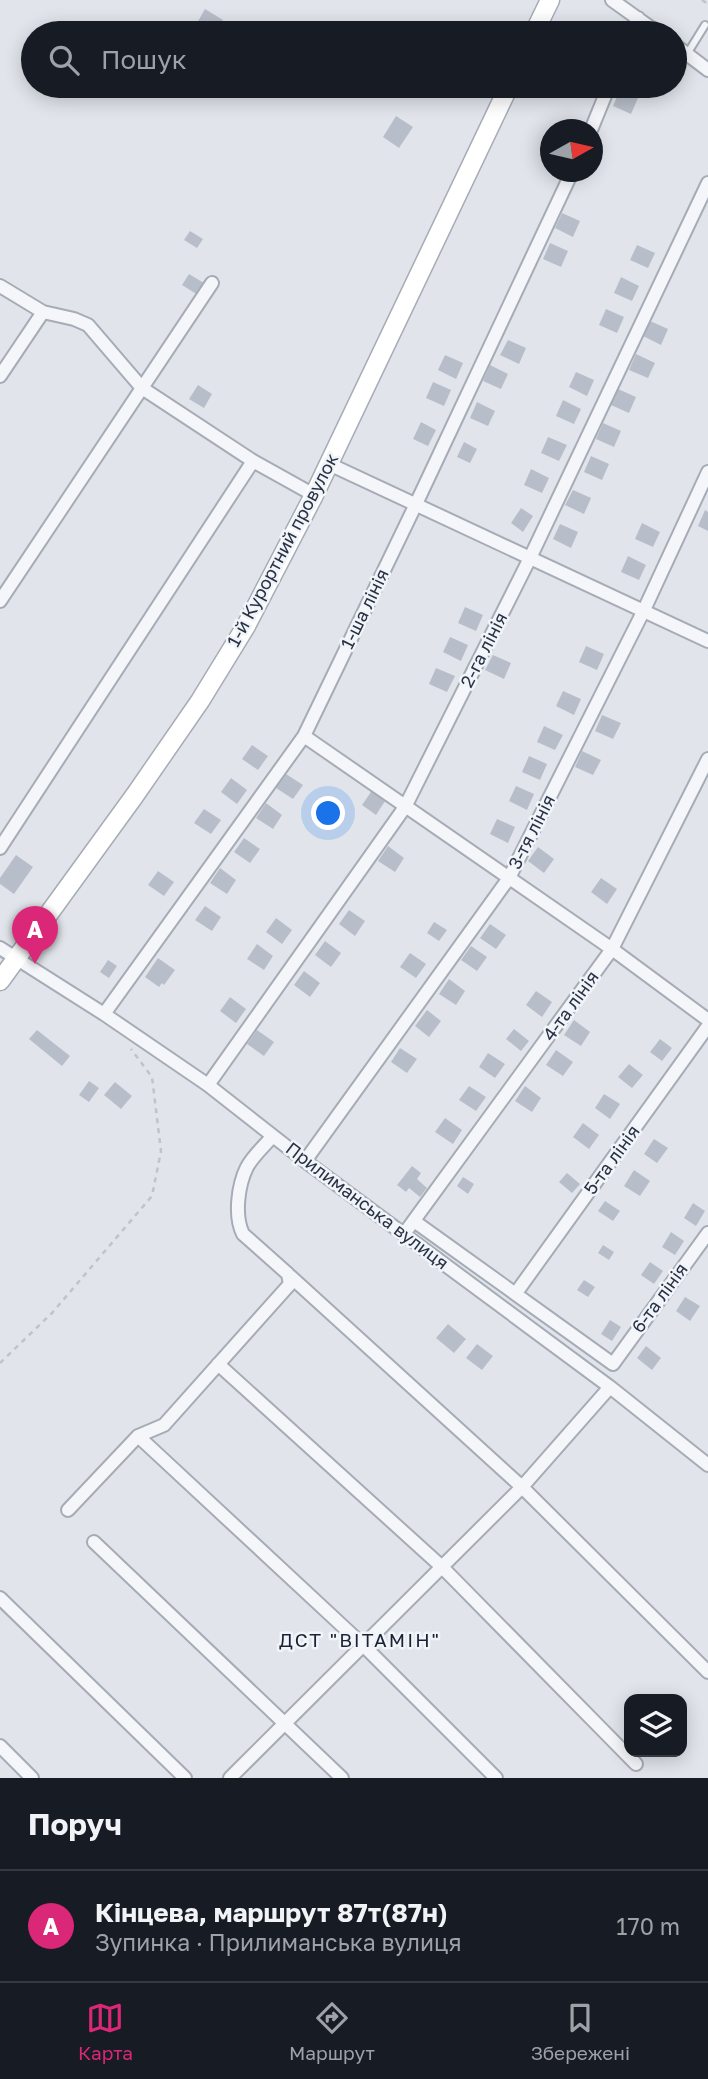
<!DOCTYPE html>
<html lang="uk">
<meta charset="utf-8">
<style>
:root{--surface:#171b24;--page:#242831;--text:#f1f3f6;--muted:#9ea1a6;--line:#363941;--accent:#db2777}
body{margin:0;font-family:"Golos Text",sans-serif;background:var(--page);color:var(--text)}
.controls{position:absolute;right:21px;bottom:21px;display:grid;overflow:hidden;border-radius:14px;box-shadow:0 4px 18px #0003}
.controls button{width:63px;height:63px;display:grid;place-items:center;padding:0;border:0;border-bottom:2px solid var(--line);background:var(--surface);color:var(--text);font:35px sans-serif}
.compass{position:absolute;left:540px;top:119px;width:63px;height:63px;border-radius:50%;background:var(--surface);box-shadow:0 4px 18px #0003;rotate:82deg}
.you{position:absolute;left:329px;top:814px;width:24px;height:24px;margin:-18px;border:5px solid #fff;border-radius:50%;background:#1a73e8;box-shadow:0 0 0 10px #1a73e833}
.badge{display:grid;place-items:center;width:46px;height:46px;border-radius:50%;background:var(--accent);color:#fff;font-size:23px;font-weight:700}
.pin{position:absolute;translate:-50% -58px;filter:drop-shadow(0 2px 4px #0008)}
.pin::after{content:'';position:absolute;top:37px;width:24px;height:21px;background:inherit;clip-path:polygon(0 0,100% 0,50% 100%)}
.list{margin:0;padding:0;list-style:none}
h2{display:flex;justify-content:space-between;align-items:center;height:91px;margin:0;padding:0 28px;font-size:30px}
h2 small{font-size:23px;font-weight:400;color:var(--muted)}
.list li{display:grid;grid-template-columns:46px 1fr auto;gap:21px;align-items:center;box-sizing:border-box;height:112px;padding:0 28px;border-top:2px solid var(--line)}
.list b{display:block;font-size:26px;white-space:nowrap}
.list p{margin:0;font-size:23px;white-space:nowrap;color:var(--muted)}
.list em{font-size:23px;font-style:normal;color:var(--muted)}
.icon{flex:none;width:38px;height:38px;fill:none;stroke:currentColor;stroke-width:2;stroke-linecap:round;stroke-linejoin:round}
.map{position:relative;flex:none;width:708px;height:1778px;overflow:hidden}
.search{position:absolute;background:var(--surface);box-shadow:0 4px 18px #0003;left:21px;right:21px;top:21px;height:77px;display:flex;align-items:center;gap:18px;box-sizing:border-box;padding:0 24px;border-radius:38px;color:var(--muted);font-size:26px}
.sheet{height:203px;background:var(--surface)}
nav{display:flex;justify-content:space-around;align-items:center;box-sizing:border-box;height:98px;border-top:2px solid var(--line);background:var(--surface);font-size:19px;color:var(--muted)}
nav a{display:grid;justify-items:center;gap:4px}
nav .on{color:var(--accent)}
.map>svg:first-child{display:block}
.building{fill:#b8bec9}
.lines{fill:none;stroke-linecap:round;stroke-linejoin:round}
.lane-casing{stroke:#a6acb6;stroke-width:10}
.street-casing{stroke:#a6acb6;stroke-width:16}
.secondary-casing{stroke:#a6acb6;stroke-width:21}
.path{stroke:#bfc3ca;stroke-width:2.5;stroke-dasharray:5 5;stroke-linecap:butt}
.lane{stroke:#f4f6f9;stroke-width:6}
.street{stroke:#f4f6f9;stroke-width:12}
.secondary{stroke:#fff;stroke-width:18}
.labels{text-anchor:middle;stroke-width:5;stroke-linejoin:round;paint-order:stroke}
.street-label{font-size:18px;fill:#283244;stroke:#f1f4f8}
.neighbourhood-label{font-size:19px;letter-spacing:2px;fill:#1a2335;stroke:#f1f4f8}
</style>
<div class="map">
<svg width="708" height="1778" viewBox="0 0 708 1778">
<rect width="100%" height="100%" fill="#e1e5eb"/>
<path class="building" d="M205,9L223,20L215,33L197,23Z
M620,90L638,98L631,114L613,106Z
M396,116L413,127L399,148L383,137Z
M562,213L580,221L573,237L555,228Z
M190,231L203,239L197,248L184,240Z
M550,243L568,251L561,267L543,259Z
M637,245L655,253L648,268L630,260Z
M189,274L204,283L198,295L182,285Z
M621,277L639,286L632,301L614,293Z
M606,309L624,317L617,333L599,325Z
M650,321L668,329L661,345L643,336Z
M508,340L526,348L519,364L500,355Z
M636,354L655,363L648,378L629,370Z
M445,355L463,363L456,379L438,370Z
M490,365L508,374L501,389L483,381Z
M576,372L594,380L587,396L569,387Z
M433,382L451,390L444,406L426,398Z
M198,385L212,394L204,408L189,399Z
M618,389L636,397L629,413L611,405Z
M563,400L581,409L574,424L556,416Z
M477,402L495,411L488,426L470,418Z
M421,422L436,430L428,446L413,439Z
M603,423L621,431L614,447L596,439Z
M548,437L567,445L559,461L541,453Z
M464,442L477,449L470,463L457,457Z
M591,456L609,464L602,480L584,472Z
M531,469L549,478L542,493L524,485Z
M573,490L591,498L584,514L565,505Z
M521,508L533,516L523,532L511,523Z
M705,510L708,512V531L698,526Z
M642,523L660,532L653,547L635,539Z
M560,524L578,532L571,548L553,539Z
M628,556L646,565L639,580L621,572Z
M465,607L483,615L476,631L458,623Z
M450,637L468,645L461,661L443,652Z
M586,646L604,654L597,670L579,662Z
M493,655L511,663L504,679L485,670Z
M436,668L455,676L447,692L429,684Z
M563,691L581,699L574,715L556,706Z
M602,715L621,723L613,739L595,731Z
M544,726L563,735L555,750L537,742Z
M252,745L268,756L258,770L242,759Z
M582,751L601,760L593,775L575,767Z
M529,756L547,764L540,780L522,772Z
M286,774L303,785L293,799L276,788Z
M231,778L247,790L237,804L221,792Z
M516,786L534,794L527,810L509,801Z
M373,789L387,798L376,815L362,805Z
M266,803L282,815L273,829L256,818Z
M204,809L221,820L211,834L194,823Z
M497,819L515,827L508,843L490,834Z
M244,838L260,849L250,863L234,852Z
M388,846L404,858L395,872L378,861Z
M538,847L554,859L544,873L528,861Z
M16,855L33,867L14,894L0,884V878Z
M220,868L236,880L227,894L210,883Z
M158,871L174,882L164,896L148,885Z
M601,878L617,889L607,904L591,892Z
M205,906L221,917L212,931L195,920Z
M349,910L365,921L355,936L339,924Z
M276,918L292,930L282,944L266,932Z
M434,922L447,930L439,941L427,933Z
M490,924L506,935L496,949L480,938Z
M325,941L341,953L331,967L315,955Z
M257,944L273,956L264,970L247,959Z
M471,946L487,957L477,971L461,960Z
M410,953L426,964L416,978L400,967Z
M158,958L175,970L164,985L162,983L159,987L145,977Z
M108,960L117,966L109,978L100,972Z
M304,971L320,983L310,997L294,985Z
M449,979L465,991L456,1005L439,994Z
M536,991L552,1002L542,1017L526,1005Z
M230,997L246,1009L236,1023L220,1011Z
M427,1010L441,1021L429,1037L415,1026Z
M574,1020L590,1032L581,1046L564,1035Z
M514,1029L529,1041L521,1051L506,1039Z
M37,1030L70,1056L62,1066L29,1039Z
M257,1030L274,1042L264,1056L247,1044Z
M660,1039L672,1048L662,1061L650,1052Z
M400,1048L417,1059L407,1073L391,1062Z
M556,1050L573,1062L563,1076L546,1065Z
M488,1053L505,1064L495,1078L479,1067Z
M629,1064L643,1075L632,1088L618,1077Z
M89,1081L99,1088L89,1102L79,1095Z
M115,1082L132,1096L121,1109L104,1095Z
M469,1086L486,1097L476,1111L459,1100Z
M525,1086L541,1098L532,1112L515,1101Z
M604,1094L620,1104L610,1119L595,1108Z
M445,1118L462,1130L453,1144L435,1132Z
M583,1123L599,1135L589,1149L573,1137Z
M654,1139L668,1148L657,1163L644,1154Z
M412,1166L421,1173L417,1179L427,1188L420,1197L409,1188L406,1192L397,1185Z
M634,1170L650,1181L640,1196L624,1186Z
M567,1173L580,1184L572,1193L559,1182Z
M463,1177L474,1184L468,1194L457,1186Z
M605,1201L620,1211L613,1221L598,1211Z
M693,1203L705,1211L696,1226L684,1218Z
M671,1232L684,1241L675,1255L662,1247Z
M603,1245L614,1252L609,1260L598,1253Z
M650,1262L663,1271L654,1284L641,1275Z
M584,1280L595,1287L588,1297L577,1290Z
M685,1297L700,1306L690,1321L676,1311Z
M610,1320L621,1327L612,1341L601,1334Z
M448,1324L466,1339L454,1353L436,1338Z
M477,1344L493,1356L482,1370L466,1358Z
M646,1346L661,1358L652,1370L637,1358Z"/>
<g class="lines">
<defs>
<path id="lane" d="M687,54L705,25"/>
<path id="street" d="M612,0L658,33
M631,33L638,18
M675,45L708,70
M591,130L609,86
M0,286L43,312L74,319L88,325L142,388L253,461L314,495
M0,376L43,312
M329,464L708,641
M0,601L212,283
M304,736L612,949L708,1020
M0,848L253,461
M0,948L104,1014L208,1085L305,1161L610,1387L708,1465
M104,1014L304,736L416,504L572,172
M208,1085L405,807L530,558L708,183
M305,1161L509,878L644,610L708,472
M414,1221L613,1364L708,1233
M404,1234L612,949L708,759
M290,1276L522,1487L708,1672
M516,1293L708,1026
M218,1364L442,1567L636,1764
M138,1436L364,1646L496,1778
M68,1510L138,1436L164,1425L290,1284L288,1274L243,1234C234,1216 238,1185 247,1167C253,1156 264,1146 273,1136
M94,1542L342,1778
M0,1598L185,1778
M0,1746L32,1778
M230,1778L522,1487L610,1387"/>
<path id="secondary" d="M534,33L550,0
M0,981L135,795L200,701L246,626L314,495L509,86"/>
</defs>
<use href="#lane" class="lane-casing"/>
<use href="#street" class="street-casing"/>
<use href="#secondary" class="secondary-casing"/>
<path class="path" d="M702,0L708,4
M0,1363L52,1313L152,1196L161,1151L152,1077L131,1049"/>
<use href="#lane" class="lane"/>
<use href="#street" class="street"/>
<use href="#secondary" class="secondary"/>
</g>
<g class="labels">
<g class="street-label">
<text transform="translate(283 550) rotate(-62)" y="6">1-й Курортний провулок</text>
<text transform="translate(365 609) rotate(-64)" y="6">1-ша лінія</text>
<text transform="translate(484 650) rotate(-63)" y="6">2-га лінія</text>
<text transform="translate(532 832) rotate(-63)" y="6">3-тя лінія</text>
<text transform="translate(571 1006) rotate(-54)" y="6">4-та лінія</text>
<text transform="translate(612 1160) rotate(-54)" y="6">5-та лінія</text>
<text transform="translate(367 1206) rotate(37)" y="6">Прилиманська вулиця</text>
<text transform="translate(660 1298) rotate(-54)" y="6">6-та лінія</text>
</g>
<g class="neighbourhood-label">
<text x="360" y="1647">ДСТ "ВІТАМІН"</text>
</g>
</g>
</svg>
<div class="controls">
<button><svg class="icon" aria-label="layers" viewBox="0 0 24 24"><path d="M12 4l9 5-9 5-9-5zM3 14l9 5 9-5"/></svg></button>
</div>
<svg class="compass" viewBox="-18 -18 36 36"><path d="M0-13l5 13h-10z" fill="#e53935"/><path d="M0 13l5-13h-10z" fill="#9ea1a6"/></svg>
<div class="you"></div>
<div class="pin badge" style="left:35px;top:964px">A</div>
<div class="search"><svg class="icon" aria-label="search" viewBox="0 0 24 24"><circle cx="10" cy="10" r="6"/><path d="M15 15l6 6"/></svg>Пошук</div>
</div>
<section class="sheet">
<h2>Поруч<small></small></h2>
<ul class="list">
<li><span class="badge">A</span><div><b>Кінцева, маршрут 87т(87н)</b><p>Зупинка · Прилиманська вулиця</p></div><em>170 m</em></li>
</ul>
</section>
<nav>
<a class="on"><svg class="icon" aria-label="map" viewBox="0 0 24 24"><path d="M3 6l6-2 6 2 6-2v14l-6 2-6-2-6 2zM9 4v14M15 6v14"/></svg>Карта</a>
<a><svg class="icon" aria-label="directions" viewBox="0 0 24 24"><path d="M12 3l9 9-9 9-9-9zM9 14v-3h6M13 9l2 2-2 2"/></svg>Маршрут</a>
<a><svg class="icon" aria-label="saved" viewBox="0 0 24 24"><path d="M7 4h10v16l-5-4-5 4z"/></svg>Збережені</a>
</nav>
